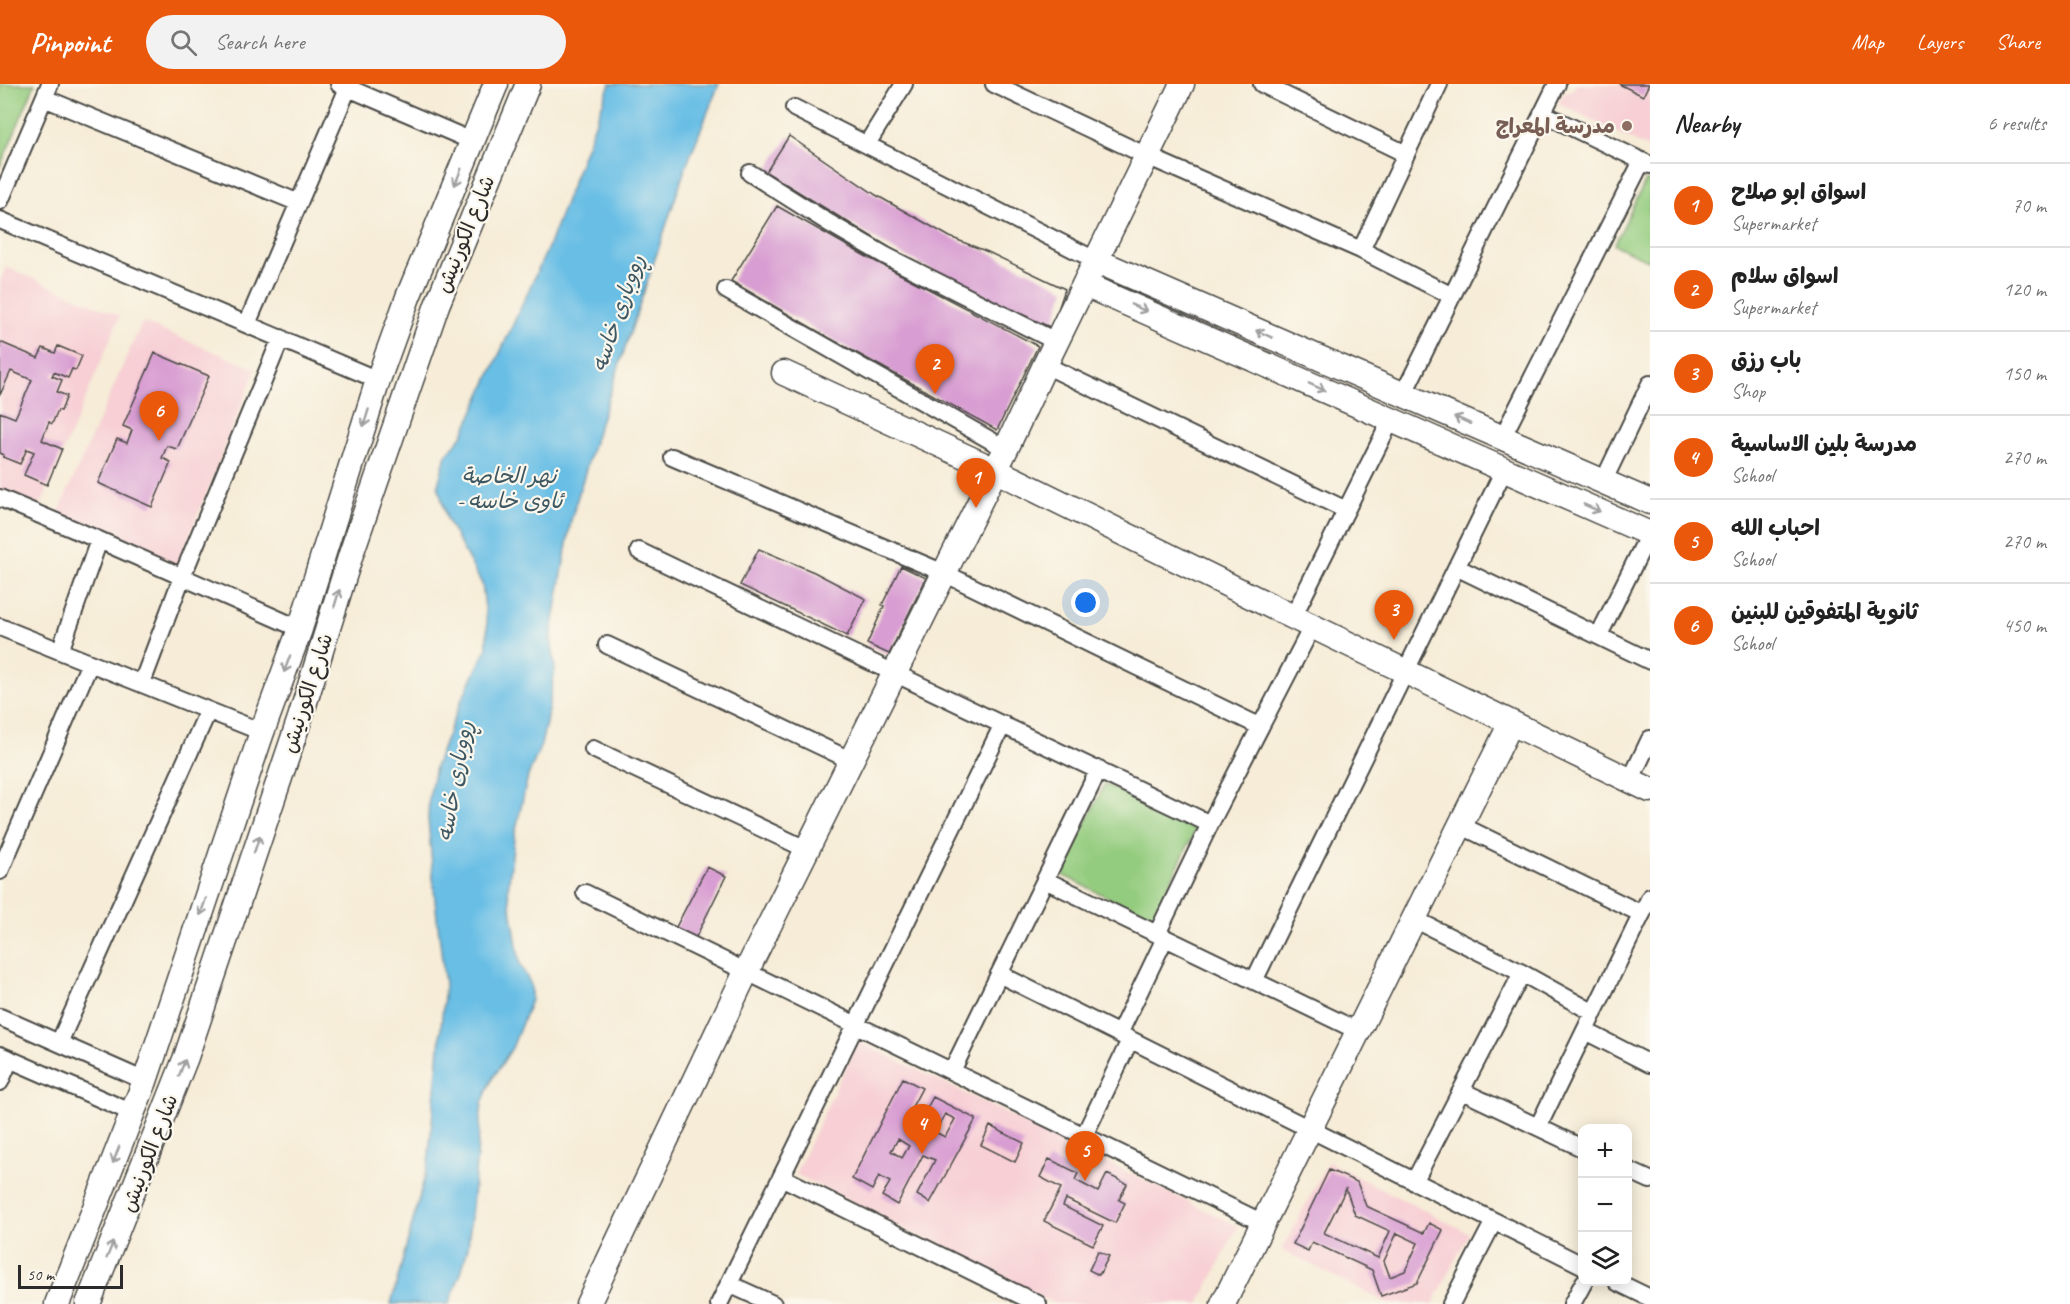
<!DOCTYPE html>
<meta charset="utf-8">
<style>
:root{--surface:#fff;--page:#f2f2f2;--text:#222;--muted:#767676;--line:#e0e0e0;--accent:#ea580c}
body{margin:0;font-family:Caveat,"Playpen Sans Arabic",sans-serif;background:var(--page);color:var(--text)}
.controls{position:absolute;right:18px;bottom:18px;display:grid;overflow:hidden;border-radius:12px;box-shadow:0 3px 15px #0003}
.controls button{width:54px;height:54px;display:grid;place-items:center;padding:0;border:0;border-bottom:2px solid var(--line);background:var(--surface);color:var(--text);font:30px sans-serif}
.scale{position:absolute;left:18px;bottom:15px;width:105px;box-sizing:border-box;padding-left:6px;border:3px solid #2b2b2b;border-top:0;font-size:16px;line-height:21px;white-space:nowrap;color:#2b2b2b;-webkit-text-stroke:4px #fbf7ec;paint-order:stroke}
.you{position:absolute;left:1086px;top:519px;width:21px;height:21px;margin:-15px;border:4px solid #fff;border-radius:50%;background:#1a73e8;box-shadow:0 0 0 9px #1a73e833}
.badge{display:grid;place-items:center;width:39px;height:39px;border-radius:50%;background:var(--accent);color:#fff;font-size:20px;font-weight:700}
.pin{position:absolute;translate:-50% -50px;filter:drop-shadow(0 2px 3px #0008)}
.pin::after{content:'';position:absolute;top:32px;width:21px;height:18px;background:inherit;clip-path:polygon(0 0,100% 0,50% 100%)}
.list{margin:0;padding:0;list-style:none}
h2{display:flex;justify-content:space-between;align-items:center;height:78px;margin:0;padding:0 24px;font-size:26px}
h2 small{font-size:20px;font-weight:400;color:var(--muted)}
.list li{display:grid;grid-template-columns:39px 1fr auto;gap:18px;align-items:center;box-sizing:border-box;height:84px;padding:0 24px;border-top:2px solid var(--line)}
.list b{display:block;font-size:22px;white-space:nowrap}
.list p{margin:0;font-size:20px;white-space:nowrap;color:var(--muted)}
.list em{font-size:20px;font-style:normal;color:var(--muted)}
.icon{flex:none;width:33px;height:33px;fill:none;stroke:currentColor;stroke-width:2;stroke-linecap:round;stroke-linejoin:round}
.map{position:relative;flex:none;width:1650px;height:1220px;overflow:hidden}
header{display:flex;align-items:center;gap:36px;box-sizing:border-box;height:84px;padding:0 30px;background:var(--accent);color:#fff}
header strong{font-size:28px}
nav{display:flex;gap:33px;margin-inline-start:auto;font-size:21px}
.search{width:420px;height:54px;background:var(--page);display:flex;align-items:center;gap:15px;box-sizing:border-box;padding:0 21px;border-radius:33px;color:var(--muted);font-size:22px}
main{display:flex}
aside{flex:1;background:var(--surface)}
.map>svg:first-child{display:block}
.built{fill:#f7cfd4}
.green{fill:#94cc7f;stroke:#607c55;stroke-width:1.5}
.water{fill:#68bee5;stroke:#4a7488;stroke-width:1.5}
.building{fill:#d89dd2;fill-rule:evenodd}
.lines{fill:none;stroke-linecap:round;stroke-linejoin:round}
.street-casing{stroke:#494845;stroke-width:20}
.secondary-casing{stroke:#494845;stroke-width:27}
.street{stroke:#fff;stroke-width:16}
.secondary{stroke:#fff;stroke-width:24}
.oneway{stroke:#a0a0a0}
.education-dot{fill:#8d6e63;stroke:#fbf7ec;stroke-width:2}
.labels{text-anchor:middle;stroke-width:4.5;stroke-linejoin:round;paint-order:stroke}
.education-label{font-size:21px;font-weight:bold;fill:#785e54;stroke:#fbf7ec;text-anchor:end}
.street-label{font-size:21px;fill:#2b2b2b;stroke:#fbf7ec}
.water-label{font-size:22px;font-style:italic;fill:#3d5763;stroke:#fbf7ec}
</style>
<header>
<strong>Pinpoint</strong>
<div class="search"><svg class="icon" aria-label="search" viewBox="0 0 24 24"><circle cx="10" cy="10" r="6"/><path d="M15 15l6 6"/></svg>Search here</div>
<nav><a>Map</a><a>Layers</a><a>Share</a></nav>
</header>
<main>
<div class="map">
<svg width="1650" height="1220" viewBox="0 0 1650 1220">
<rect width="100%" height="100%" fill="#fbf7ec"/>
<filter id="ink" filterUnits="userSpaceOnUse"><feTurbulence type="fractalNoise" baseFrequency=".0167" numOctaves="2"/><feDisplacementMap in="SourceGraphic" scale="12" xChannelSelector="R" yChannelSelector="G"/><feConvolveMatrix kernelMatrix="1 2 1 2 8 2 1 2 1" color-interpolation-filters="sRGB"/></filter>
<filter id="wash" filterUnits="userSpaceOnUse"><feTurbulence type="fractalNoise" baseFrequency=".008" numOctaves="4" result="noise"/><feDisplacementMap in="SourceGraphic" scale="24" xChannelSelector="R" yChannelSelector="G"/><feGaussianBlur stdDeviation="1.35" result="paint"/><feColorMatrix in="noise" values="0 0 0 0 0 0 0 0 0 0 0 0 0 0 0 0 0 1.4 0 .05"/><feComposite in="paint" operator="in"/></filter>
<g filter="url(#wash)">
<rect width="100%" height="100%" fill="#f6ecd7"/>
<path class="built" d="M1576,0H1650V65L1558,19L1565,8L1573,6Z
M6,183L120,232L40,423L0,406V198Z
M142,238L256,285L178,481L58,429Z
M858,957L1238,1142L1199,1220H1055L795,1090Z
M1328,1078L1469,1149L1433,1220H1389L1282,1166Z"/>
<path class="green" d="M0,0H35L0,83Z
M1646,96L1650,98V177L1614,161Z
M1105,700L1196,745L1152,835L1060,790Z"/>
<path class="water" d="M610,0H719L685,85L596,351L571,436L551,554L555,584L546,639L541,661L528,692L514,754L508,806L520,880L531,901V916L512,964L492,995L482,1019L468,1163L461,1189L449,1220H391L428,1080L445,901L435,816L428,735L429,714L435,683L461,617L487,564V540L482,500L447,436L438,401L446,371L462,352L547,166Z"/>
<g id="blocks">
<path class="building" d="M1619,0H1649L1643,12Z
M789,52L876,111L950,153L988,168L1065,205L1052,244L989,215L895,167L766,88Z
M777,122L867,173L1038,262L997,346L824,251L731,197Z
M0,258L38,274L43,264L55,269L58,262L82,272L76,286L72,285L68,294L54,288L52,292L62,296L57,308L67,312L61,327L58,326L52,340L49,338L42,356L62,365L47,401L24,391L34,368L27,365L20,380L3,373L4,371L0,369V328L15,334L32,296L11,287L0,311Z
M155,269L209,292L177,365L167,362L162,374L171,378L152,423L98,399L117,355L127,359L132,346L123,342Z
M759,465L814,488L866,515L847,552L740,501Z
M901,482L926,494L889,570L867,560L884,522L882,521Z
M707,783L726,792L695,855L675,845Z
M903,994L922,1004L905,1036L917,1042L933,1013L976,1035L930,1119L917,1111L935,1076L923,1071L897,1121L882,1112L890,1098L879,1092L872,1106L852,1095ZM945,1030L955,1035L945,1053L935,1048ZM898,1055L909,1062L902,1074L891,1067Z
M990,1042L1024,1059L1015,1078L981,1061Z
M1049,1075L1078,1089L1075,1096L1098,1108L1107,1090L1127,1100L1119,1116L1125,1119L1115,1139L1066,1115L1063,1122L1103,1142L1093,1161L1044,1137L1061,1104L1040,1093Z
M1329,1086L1357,1098L1366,1122L1424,1149L1429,1139L1443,1146L1417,1199L1381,1212L1372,1186L1312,1158L1308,1167L1293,1160ZM1346,1105L1355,1131L1390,1147L1378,1174L1324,1149ZM1397,1149L1418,1159L1405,1187L1390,1193L1384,1177Z
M1098,1167L1109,1172L1099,1191L1089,1186Z"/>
</g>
</g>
<g filter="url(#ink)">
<use href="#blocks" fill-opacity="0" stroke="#494845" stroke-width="1.5"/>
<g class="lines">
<defs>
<path id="street" d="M339,0L472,57
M994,0L1147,72L1361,166L1452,212
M1262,0L1406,70
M44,14L299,119
M794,24L1097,177
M1542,29L1650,81
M867,60L904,0
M750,89L829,139L886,172L1057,258
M0,117L50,0
M0,136L378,296
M1361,166L1439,0
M726,206L1006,365
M247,240L348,4
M1045,281L1346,426
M1403,311L1557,0
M1502,354L1642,77
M672,373L944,489L1259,642
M1603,398L1650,300
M0,414L99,456L300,545
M639,467L1210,740
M1458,484L1650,577
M1293,533L1391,336
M0,543L262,648
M1599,551L1649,450
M607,561L850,676
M60,567L99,456
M142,599L182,493L281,254
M593,665L806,765
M1630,697L1650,655
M1460,741L1642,830
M0,787L90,579
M1045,796L1358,947
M585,809L1263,1139
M1414,835L1522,889L1594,929
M1157,850L1210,740L1313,541
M999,890L1582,1181
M1254,897L1504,386
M0,933L145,997
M1585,947L1650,980
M1119,950L1165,854
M59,959L208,627
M0,971L133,1029
M952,987L1099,685
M0,998L10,975
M1462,1007L1582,1064
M1538,1043L1650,813
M1084,1052L1130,956
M1628,1086L1650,1096
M781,1093L1038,1220
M1414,1098L1522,889
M1617,1198L1650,1214
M729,1200L773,1220
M719,1220L1003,640
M1451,1220L1494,1137
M1572,1220L1584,1198"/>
<path id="secondary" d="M1097,177L1650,418
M1085,201L1650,450
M784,289L995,386L1293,533L1650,706
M57,1220L145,997L262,648L300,545L378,296L408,213L496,0
M88,1220L186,973L300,634L351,470L437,221L528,0
M588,1220L746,888L1006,365L1045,281L1182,0
M1223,1220L1511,639"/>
</defs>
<use href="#street" class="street-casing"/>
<use href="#secondary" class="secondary-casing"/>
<use href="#street" class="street"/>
<use href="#secondary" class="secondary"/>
</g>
<defs><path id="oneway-shaft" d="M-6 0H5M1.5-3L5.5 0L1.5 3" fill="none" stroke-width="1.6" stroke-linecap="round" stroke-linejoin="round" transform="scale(1.5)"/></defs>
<g class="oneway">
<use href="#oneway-shaft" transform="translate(458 93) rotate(112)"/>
<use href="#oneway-shaft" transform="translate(1139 224) rotate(24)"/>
<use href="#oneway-shaft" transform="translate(1264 250) rotate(-156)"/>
<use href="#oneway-shaft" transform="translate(1317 303) rotate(24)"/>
<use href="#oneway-shaft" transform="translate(366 334) rotate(107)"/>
<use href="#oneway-shaft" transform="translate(1462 336) rotate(-156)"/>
<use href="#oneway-shaft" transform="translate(1592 424) rotate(24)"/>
<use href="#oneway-shaft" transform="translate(337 514) rotate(-73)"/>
<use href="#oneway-shaft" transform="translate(287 580) rotate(110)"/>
<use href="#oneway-shaft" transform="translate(257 760) rotate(-71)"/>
<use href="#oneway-shaft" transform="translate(203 823) rotate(109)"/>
<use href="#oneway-shaft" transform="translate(182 984) rotate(-69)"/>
<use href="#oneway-shaft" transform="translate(116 1071) rotate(111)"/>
<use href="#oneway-shaft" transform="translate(110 1166) rotate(-68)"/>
</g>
</g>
<circle class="education-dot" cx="1627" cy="42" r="6"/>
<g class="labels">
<g class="education-label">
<text x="1615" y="49">مدرسة المعراج</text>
</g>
<g class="street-label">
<text transform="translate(465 150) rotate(-68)" y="7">شارع الكورنيش</text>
<text transform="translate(307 609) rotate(-72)" y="7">شارع الكورنيش</text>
<text transform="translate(149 1069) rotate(-69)" y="7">شارع الكورنيش</text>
</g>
<g class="water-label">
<text transform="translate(617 229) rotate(-71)" y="8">ڕووباری خاسە</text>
<text x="509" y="399">نهر الخاصة<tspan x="509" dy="25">- ئاوی خاسە</tspan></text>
<text transform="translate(454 697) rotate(-80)" y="8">ڕووباری خاسە</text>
</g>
</g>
</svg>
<div class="controls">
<button>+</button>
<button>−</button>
<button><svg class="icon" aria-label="layers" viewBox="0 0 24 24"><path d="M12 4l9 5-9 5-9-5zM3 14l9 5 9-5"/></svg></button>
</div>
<div class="scale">50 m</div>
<div class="you"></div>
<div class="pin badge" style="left:976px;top:424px">1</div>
<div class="pin badge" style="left:935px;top:310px">2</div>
<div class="pin badge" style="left:1394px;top:556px">3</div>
<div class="pin badge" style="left:922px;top:1070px">4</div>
<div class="pin badge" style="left:1085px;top:1097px">5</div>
<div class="pin badge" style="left:159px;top:357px">6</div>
</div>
<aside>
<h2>Nearby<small>6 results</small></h2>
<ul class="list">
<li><span class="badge">1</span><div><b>اسواق ابو صلاح</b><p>Supermarket</p></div><em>70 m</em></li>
<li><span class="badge">2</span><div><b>اسواق سلام</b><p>Supermarket</p></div><em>120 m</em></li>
<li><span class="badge">3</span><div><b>باب رزق</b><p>Shop</p></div><em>150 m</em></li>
<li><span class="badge">4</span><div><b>مدرسة بلين الاساسية</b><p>School</p></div><em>270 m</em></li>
<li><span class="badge">5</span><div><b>احباب الله</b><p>School</p></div><em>270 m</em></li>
<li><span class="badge">6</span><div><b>ثانوية المتفوقين للبنين</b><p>School</p></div><em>450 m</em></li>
</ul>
</aside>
</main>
